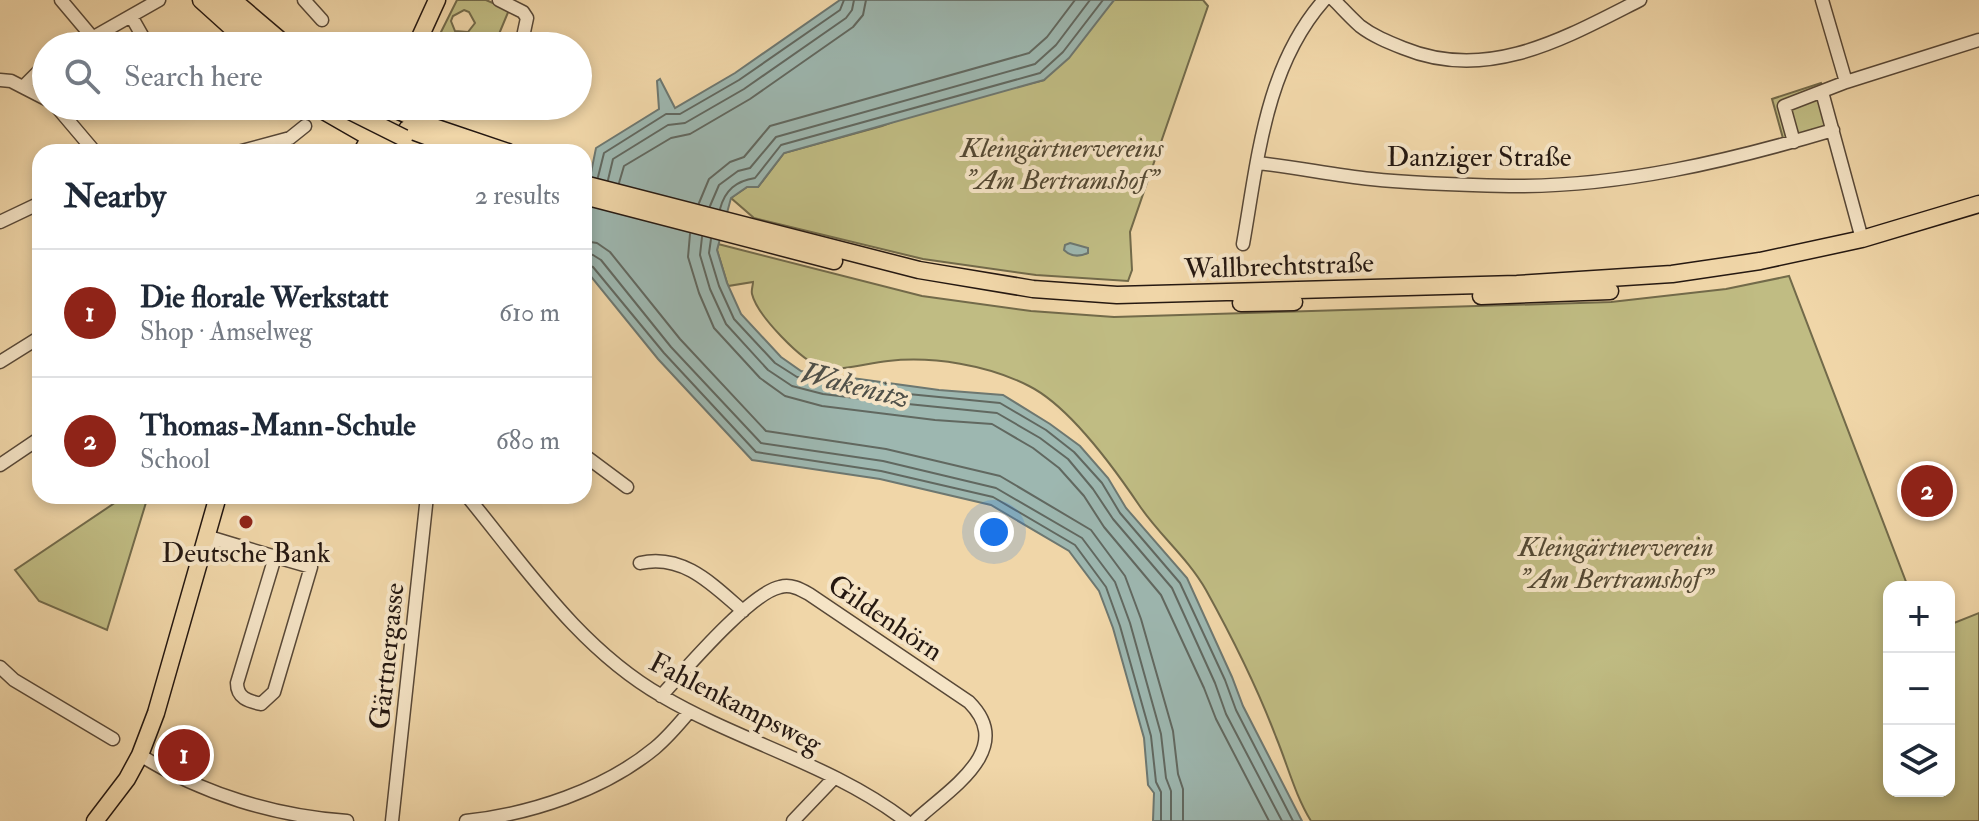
<!DOCTYPE html>
<meta charset="utf-8">
<style>
:root{--surface:#fff;--page:#f2f2f3;--text:#1f2937;--muted:#747a83;--line:#e0e1e3;--accent:#8f2418}
body{margin:0;font-family:"IM FELL Double Pica",serif;background:var(--page);color:var(--text)}
.controls{position:absolute;right:24px;bottom:24px;display:grid;overflow:hidden;border-radius:16px;box-shadow:0 4px 12px #0003}
.controls button{width:72px;height:72px;display:grid;place-items:center;padding:0;border:0;border-bottom:2px solid var(--line);background:var(--surface);color:var(--text);font:40px sans-serif}
.you{position:absolute;left:994px;top:532px;width:28px;height:28px;margin:-20px;border:6px solid #fff;border-radius:50%;background:#1a73e8;box-shadow:0 0 0 12px #1a73e833}
.badge{display:grid;place-items:center;width:52px;height:52px;border-radius:50%;background:var(--accent);color:#fff;font-size:26px;font-weight:700}
.pin{position:absolute;translate:-50% -50%;border:4px solid #fff;box-shadow:0 2px 8px #0006}
.list{margin:0;padding:0;list-style:none}
h2{display:flex;justify-content:space-between;align-items:center;height:104px;margin:0;padding:0 32px;font-size:34px}
h2 small{font-size:26px;font-weight:400;color:var(--muted)}
.list li{display:grid;grid-template-columns:52px 1fr auto;gap:24px;align-items:center;box-sizing:border-box;height:128px;padding:0 32px;border-top:2px solid var(--line)}
.list b{display:block;font-size:30px;white-space:nowrap}
.list p{margin:0;font-size:26px;white-space:nowrap;color:var(--muted)}
.list em{font-size:26px;font-style:normal;color:var(--muted)}
.icon{flex:none;width:44px;height:44px;fill:none;stroke:currentColor;stroke-width:2;stroke-linecap:round;stroke-linejoin:round}
.map{position:relative;flex:none;width:1979px;height:821px;overflow:hidden}
.search{position:absolute;background:var(--surface);box-shadow:0 4px 12px #0003;left:32px;top:32px;width:560px;height:88px;display:flex;align-items:center;gap:20px;box-sizing:border-box;padding:0 28px;border-radius:44px;color:var(--muted);font-size:30px}
.panel{position:absolute;background:var(--surface);box-shadow:0 4px 12px #0003;left:32px;top:144px;width:560px;height:360px;border-radius:24px}
.map>svg:first-child{display:block}
.green{fill:#c0bc83;stroke:#726a4a;stroke-width:2;fill-rule:evenodd}
.water{fill:#9db7b0;stroke:#6d7770;stroke-width:2}
.lines{fill:none;stroke-linecap:round;stroke-linejoin:round}
.shore{stroke:#616860;stroke-width:2}
.minor-casing{stroke:#584837;stroke-width:15}
.major-casing{stroke:#251811;stroke-width:19}
.minor{stroke:#f5e4c6;stroke-width:12}
.major{stroke:#f0d6a8;stroke-width:16}
.major-bridge-casing{stroke:#251811;stroke-width:19;stroke-linecap:butt}
.major-bridge{stroke:#f0d6a8;stroke-width:16}
.poi-dot{fill:#8f2418;stroke:#f5e4c6;stroke-width:3}
.labels{text-anchor:middle;stroke-width:8;stroke-linejoin:round;paint-order:stroke}
.park-label{font-size:28px;font-style:italic;fill:#544933;stroke:#f5e4c6}
.street-label{font-size:28px;fill:#251811;stroke:#f5e4c6}
.poi-label{font-size:28px;fill:#251811;stroke:#f5e4c6}
.water-label{font-size:30px;font-style:italic;fill:#4f5049;stroke:#f5e4c6}
</style>
<div class="map">
<svg width="1979" height="821" viewBox="0 0 1979 821">
<rect width="100%" height="100%" fill="#f0d6a8"/>
<filter id="stains"><feTurbulence type="fractalNoise" baseFrequency=".0025" numOctaves="4"/><feColorMatrix values="0 0 0 0 .2 0 0 0 0 .09 0 0 0 0 .02 0 0 0 .5 -.17"/></filter>
<radialGradient id="worn" r=".72"><stop offset=".6" stop-color="#630" stop-opacity="0"/><stop offset="1" stop-color="#630" stop-opacity=".3"/></radialGradient>
<path class="green" d="M457,0H486L509,10L499,34L484,35L475,46H434ZM464,10L469,12L475,23L468,32L455,31L451,21L453,16Z
M1114,0H1203L1208,6L1130,232L1132,270L1128,281L1036,275L923,259L754,218L731,198L747,187H758L784,153L882,126L930,108L1044,80Z
M1821,83L1838,133L1786,149L1772,99Z
M718,244L922,296L1031,311L1114,317L1611,302L1726,289L1789,276L1908,587H1889V791H1949V625L1979,613V821H1311C1295,795 1288,766 1276,737C1257,687 1232,637 1206,590C1188,558 1159,535 1139,505C1114,468 1069,406 1029,386C988,365 933,356 888,361C866,363 843,372 822,367C802,362 757,315 752,294C751,290 753,286 753,282L728,286L717,250Z
M125,496H148L107,630L39,601L15,570Z"/>
<path class="water" d="M840,0H1114L1069,58L1044,80L784,153L758,187H747L731,198L717,250L727,283L741,314L781,357L801,371L939,390L1003,395L1050,424L1080,446L1108,478L1126,508L1187,578L1232,677L1243,706L1302,821H1153L1154,793L1148,785L1144,738L1113,628L1099,591L1069,551L991,505L880,479L752,460L658,359L584,268V207L596,148L659,109L657,81L660,79L675,108L735,73Z
M1070,243L1088,248V253C1079,257 1071,257 1064,250L1065,245Z"/>
<g class="lines">
<path class="shore" d="M598,177L604,153L666,114H680L739,80L840,10L844,0
M608,180L613,159L668,125L685,123L744,89L846,18L852,10L854,0
M619,183L624,166L671,138L690,134L750,99L853,27L863,15L866,0
M699,203L709,179L730,162L744,157L770,126L1029,53L1047,37L1075,0
M710,206L719,185L738,171L750,168L776,137L1035,64L1056,45L1090,0
M720,209C725,190 736,181 755,178L781,145L1040,73L1063,52L1103,0
M690,234L688,257L699,293L714,328L760,378L785,396L822,406L935,420L992,424L1033,448L1059,468L1084,496L1104,527L1161,595L1204,688L1216,719L1269,821
M702,237L700,255L710,289L726,324L768,370L792,386L823,394L888,402L997,413L1040,438L1068,459L1093,489L1113,519L1172,588L1215,683L1226,714L1282,821
M711,239L709,253L719,286L734,319L775,363L797,377L898,393L1000,403L1046,430L1074,452L1102,483L1120,513L1180,583L1225,680L1236,710L1293,821
M584,241L597,243L610,252L680,339L766,431L886,449L1000,476L1091,530L1125,576L1141,619L1173,731L1178,774L1183,789V821
M584,253L593,255L601,260L671,347L761,443L883,461L996,488L1082,538L1115,582L1130,623L1161,734L1166,778L1171,791V821
M584,264L593,267L664,353L756,452L881,471L993,497L1075,545L1106,587L1120,626L1151,736L1156,782L1161,792V821"/>
<defs>
<path id="minor" d="M61,0L93,38
M304,0L322,20
M499,0L523,12L527,18L521,46
M1334,0C1342,8 1351,18 1360,26C1373,36 1388,42 1403,48C1488,83 1565,38 1640,0
M1822,0L1846,82
M131,16L148,46
M78,46L159,0
M0,80L11,81L46,99
M23,87L46,64
M1822,92L1862,239
M56,106L95,152
M1794,142L1784,106L1846,82L1979,40
M238,152L290,138L305,126
M1257,163C1295,167 1333,175 1371,179C1417,184 1465,185 1511,186C1620,187 1729,161 1833,130
M0,222L40,203
M1243,244C1258,159 1265,67 1324,0
M0,362L40,337
M584,455L627,487
M0,465L40,438
M467,496C526,568 580,649 662,696C740,742 833,765 906,821
M206,536C241,547 276,557 311,567L274,692L261,704C248,701 237,698 237,683L275,557
M640,563C683,553 713,585 743,611
M0,667L14,680L113,739
M661,696C684,671 750,593 780,587C791,584 800,589 809,594L969,702C1017,750 948,790 915,821
M140,755C202,794 275,816 347,821
M392,821L427,496
M466,821C531,814 604,790 655,748C668,737 679,724 689,712
M793,821L834,778"/>
<path id="major" d="M201,0L252,46
M218,0L269,46
M233,0L287,46
M416,46L437,0
M315,106L369,137L401,152
M388,106L434,127L508,152
M407,129L469,152
M362,152L386,106
M584,184L919,270L1033,289L1117,295L1517,284L1672,274L1760,261L1862,239L1979,204
M584,196L834,261
M1481,296L1610,291
M1241,303L1294,302
M95,821L127,779L140,755L156,713L218,496"/>
</defs>
<use href="#minor" class="minor-casing"/>
<use href="#major" class="major-casing"/>
<use href="#minor" class="minor"/>
<use href="#major" class="major"/>
<defs>
<path id="major-bridge" d="M340,106L404,138"/>
</defs>
<use href="#major-bridge" class="major-bridge-casing"/>
<use href="#major-bridge" class="major-bridge"/>
</g>
<circle class="poi-dot" cx="246" cy="522" r="8"/>
<g class="labels">
<g class="park-label">
<text x="1062" y="157">Kleingärtnervereins<tspan x="1062" dy="32">"Am Bertramshof"</tspan></text>
<text x="1616" y="556">Kleingärtnerverein<tspan x="1616" dy="32">"Am Bertramshof"</tspan></text>
</g>
<g class="street-label">
<text x="1479" y="166">Danziger Straße</text>
<text transform="translate(1279 265) rotate(-2)" y="10">Wallbrechtstraße</text>
<text transform="translate(886 617) rotate(34)" y="10">Gildenhörn</text>
<text transform="translate(386 656) rotate(-84)" y="10">Gärtnergasse</text>
<text transform="translate(736 702) rotate(27)" y="10">Fahlenkampsweg</text>
</g>
<g class="poi-label">
<text x="246" y="562">Deutsche Bank</text>
</g>
<g class="water-label">
<text transform="translate(855 385) rotate(14)" y="10">Wakenitz</text>
</g>
</g>
<rect width="100%" height="100%" filter="url(#stains)"/>
<rect width="100%" height="100%" fill="url(#worn)"/>
</svg>
<div class="controls">
<button>+</button>
<button>−</button>
<button><svg class="icon" aria-label="layers" viewBox="0 0 24 24"><path d="M12 4l9 5-9 5-9-5zM3 14l9 5 9-5"/></svg></button>
</div>
<div class="you"></div>
<div class="pin badge" style="left:184px;top:755px">1</div>
<div class="pin badge" style="left:1927px;top:491px">2</div>
<div class="search"><svg class="icon" aria-label="search" viewBox="0 0 24 24"><circle cx="10" cy="10" r="6"/><path d="M15 15l6 6"/></svg>Search here</div>
<section class="panel">
<h2>Nearby<small>2 results</small></h2>
<ul class="list">
<li><span class="badge">1</span><div><b>Die florale Werkstatt</b><p>Shop · Amselweg</p></div><em>610 m</em></li>
<li><span class="badge">2</span><div><b>Thomas-Mann-Schule</b><p>School</p></div><em>680 m</em></li>
</ul>
</section>
</div>
